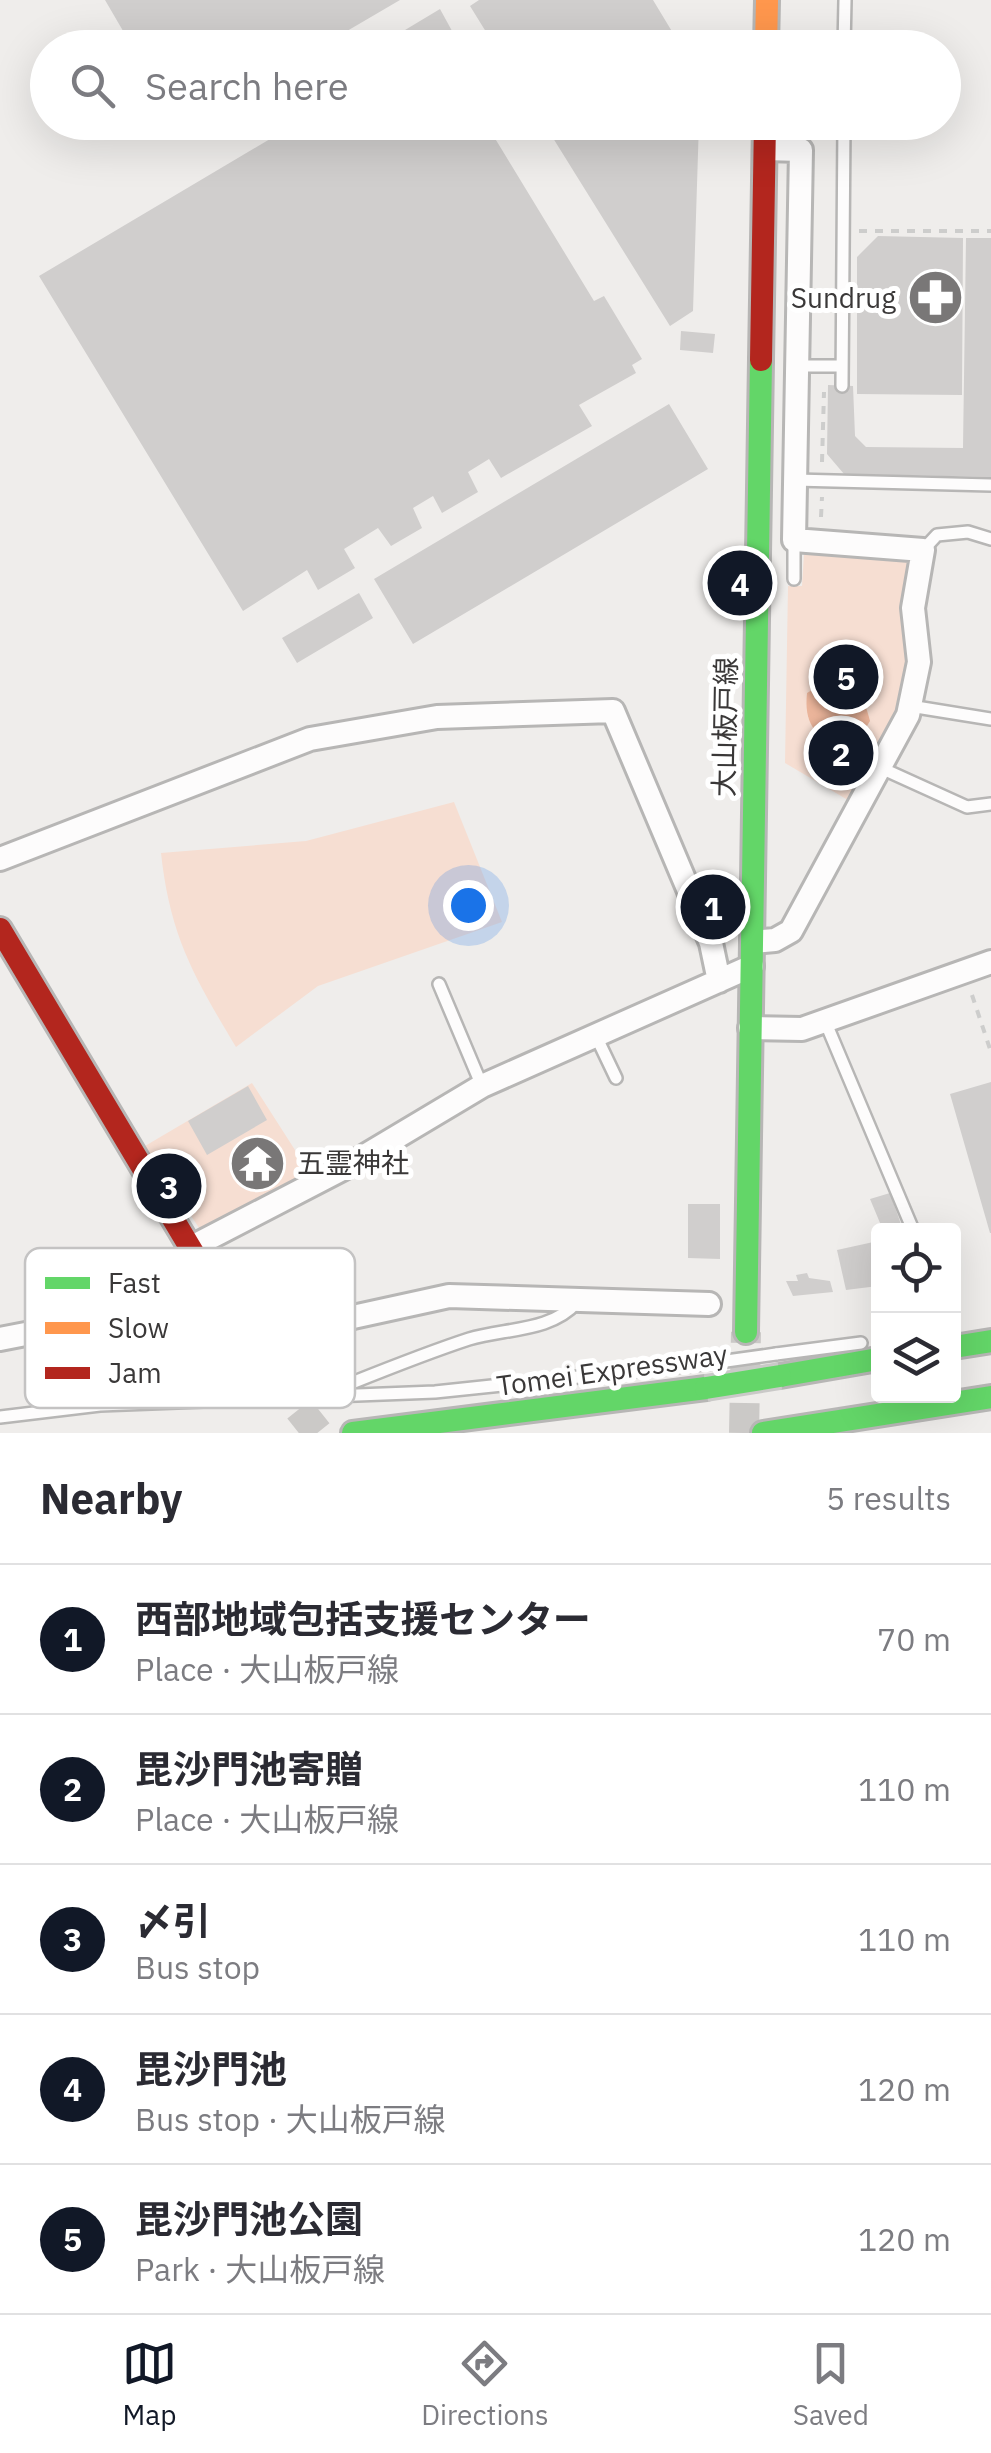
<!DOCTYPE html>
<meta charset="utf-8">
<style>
:root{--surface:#fff;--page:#f2f2f3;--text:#2b2b33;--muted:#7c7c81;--line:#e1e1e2;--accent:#111827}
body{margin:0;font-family:"IBM Plex Sans","Noto Sans JP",sans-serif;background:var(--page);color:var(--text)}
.controls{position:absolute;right:30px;bottom:30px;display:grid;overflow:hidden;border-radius:10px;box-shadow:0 10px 40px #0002}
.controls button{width:90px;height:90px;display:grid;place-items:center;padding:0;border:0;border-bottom:2px solid var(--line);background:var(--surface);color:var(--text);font:50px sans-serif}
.you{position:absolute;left:468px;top:905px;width:35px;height:35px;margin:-25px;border:8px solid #fff;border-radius:50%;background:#1a73e8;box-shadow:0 0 0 15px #1a73e833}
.badge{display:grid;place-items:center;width:65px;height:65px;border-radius:50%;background:var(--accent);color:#fff;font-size:32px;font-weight:700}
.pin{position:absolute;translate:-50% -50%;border:5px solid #fff;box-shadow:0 2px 10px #0006}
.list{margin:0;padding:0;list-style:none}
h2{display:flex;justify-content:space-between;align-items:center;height:130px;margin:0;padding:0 40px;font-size:42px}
h2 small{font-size:32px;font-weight:400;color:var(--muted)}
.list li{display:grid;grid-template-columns:65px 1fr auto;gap:30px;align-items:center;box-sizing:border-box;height:150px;padding:0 40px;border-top:2px solid var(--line)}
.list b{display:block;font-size:38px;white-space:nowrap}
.list p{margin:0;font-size:32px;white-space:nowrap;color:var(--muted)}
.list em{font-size:32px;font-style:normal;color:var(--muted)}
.icon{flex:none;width:55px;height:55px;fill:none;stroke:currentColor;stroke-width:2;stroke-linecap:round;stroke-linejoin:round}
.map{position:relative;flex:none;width:991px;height:1433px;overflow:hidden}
.search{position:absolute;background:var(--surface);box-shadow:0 10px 40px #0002;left:30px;right:30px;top:30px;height:110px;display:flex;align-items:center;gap:25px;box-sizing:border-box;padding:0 35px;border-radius:55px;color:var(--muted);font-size:38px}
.sheet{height:880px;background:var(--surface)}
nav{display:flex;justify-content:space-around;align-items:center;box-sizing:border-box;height:140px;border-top:2px solid var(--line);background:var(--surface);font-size:28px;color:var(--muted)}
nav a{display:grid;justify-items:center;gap:5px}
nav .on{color:var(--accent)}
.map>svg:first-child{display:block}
.green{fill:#f6ded2}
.water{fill:#eab49a}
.building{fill:#d0cecd}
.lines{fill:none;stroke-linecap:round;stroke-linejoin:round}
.secondary-tunnel{stroke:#cbc9c7;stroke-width:30;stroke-dasharray:30 15;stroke-linecap:butt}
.lane-casing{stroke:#b7b6b5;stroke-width:16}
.street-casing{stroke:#b7b6b5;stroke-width:28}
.fast-casing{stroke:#b7b6b5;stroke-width:28}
.slow-casing{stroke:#b7b6b5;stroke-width:28}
.jam-casing{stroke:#b7b6b5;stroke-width:28}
.path{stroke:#cdcdcc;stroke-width:4;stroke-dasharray:8 8;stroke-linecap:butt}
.lane{stroke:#fdfcfc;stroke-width:11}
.street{stroke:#fdfcfc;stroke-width:22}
.fast{stroke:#63d668;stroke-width:22}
.slow{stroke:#ff974d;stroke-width:22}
.jam{stroke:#b3261e;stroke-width:22}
.lane-bridge-casing{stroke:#b7b6b5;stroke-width:16;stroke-linecap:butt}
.fast-bridge-casing{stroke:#cac9c8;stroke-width:28;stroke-linecap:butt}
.lane-bridge{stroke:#fdfcfc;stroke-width:11}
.fast-bridge{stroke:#63d668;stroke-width:22}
.labels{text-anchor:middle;stroke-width:10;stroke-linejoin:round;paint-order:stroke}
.poi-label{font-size:28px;fill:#3a3838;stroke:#fff;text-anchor:end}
.street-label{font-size:28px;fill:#3a3838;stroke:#fff}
.key{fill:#fff;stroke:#c4c3c3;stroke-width:2.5}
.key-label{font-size:28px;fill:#3a3838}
</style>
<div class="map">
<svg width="991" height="1433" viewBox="0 0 991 1433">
<rect width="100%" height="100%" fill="#efedeb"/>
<path class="green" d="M812,548L906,557L910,568V660L903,713L853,803L785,763L788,586H802L804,554Z
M454,802L502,922L318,986L236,1047C194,977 170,936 161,853L306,841Z
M252,1083L311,1175L203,1234L145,1146Z"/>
<path class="water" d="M830,679C859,684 863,695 870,721L859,739L839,749C814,734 804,723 807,693Z"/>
<path class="building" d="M105,0H400L318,48H133Z
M479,0H653L682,48H496L470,6Z
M440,9L457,40L444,48H375Z
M261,122H485L594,301L604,296L642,359L632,365L636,373L579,405L592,426L501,478L489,459L468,472L478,492L442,513L433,496L413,508L422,528L391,546L378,528L344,549L355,568L318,590L307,570L243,611L39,276L270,139Z
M543,122H699L693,311L670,326Z
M878,236L963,238L962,395L857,394V257Z
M966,238H991V477L844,474L827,454L828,385L853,386L855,436L866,447L963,448Z
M681,331L715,334L713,353L680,350Z
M669,404L708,469L413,644L374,579Z
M359,593L373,618L297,663L282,638Z
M718,875L724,887L721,924L715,926L696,885Z
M991,1082V1233H990L950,1094Z
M248,1086L267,1120L207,1155L188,1121Z
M259,1149L272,1167L256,1178L243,1159Z
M890,1193L903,1230H883L870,1199Z
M688,1204H720V1259L688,1258Z
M878,1241V1286L846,1290L837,1250Z
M807,1273L809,1278L830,1281L833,1292L793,1296L786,1281H798L796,1275Z"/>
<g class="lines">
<path class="secondary-tunnel" d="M271,1374L318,1433
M744,1433L746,1332"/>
<defs>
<path id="lane" d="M844,48L845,0
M799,366H842
M842,386L844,122
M795,480L991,485
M794,540V579
M923,550L937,535L968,532L991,539
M910,706L991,719
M881,768L967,807L991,804
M439,984L482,1086
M825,1021L913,1230
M595,1034L616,1078
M776,1354L861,1343
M324,1394C372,1375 420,1355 469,1339C505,1328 551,1332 577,1302
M0,1417L100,1405L435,1392L712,1363"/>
<path id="street" d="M0,859L310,739L437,717L613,711L711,943L719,981
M752,942L775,940L791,931L908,715L919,662L913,608L923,550L794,540L801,150L765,149
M750,1028L802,1029L991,962
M190,1248L348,1166L482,1086L752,966
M0,1339L72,1325L83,1330L199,1262
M256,1353L353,1317L449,1296L709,1304"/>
<path id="fast" d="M746,1332L761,360
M954,1347L991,1341
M780,1376L878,1359
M353,1433L706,1388
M763,1433L991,1397"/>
<path id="slow" d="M766,48L767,0"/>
<path id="jam" d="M761,360L765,122
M0,929L231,1316L271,1374"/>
</defs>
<use href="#lane" class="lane-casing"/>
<use href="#street" class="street-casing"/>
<use href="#fast" class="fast-casing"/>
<use href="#slow" class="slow-casing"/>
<use href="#jam" class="jam-casing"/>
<path class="path" d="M859,231H991
M822,462L824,392
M821,517L822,497
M972,995L991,1052
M54,1349L56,1366L76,1364L78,1388"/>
<use href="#lane" class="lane"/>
<use href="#street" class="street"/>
<use href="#fast" class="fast"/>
<use href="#slow" class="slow"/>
<use href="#jam" class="jam"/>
<defs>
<path id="lane-bridge" d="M712,1363L776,1354"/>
<path id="fast-bridge" d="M706,1388L780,1376"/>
</defs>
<use href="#lane-bridge" class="lane-bridge-casing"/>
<use href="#fast-bridge" class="fast-bridge-casing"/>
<use href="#lane-bridge" class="lane-bridge"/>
<use href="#fast-bridge" class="fast-bridge"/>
</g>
<defs>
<symbol id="pharmacy-disc" viewBox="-11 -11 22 22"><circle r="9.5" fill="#797777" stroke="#fff"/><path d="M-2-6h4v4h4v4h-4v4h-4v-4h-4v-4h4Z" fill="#fff"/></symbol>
<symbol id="temple-disc" viewBox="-11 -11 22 22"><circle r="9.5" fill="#797777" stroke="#fff"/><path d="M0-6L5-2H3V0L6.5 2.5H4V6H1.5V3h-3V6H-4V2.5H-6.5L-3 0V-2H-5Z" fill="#fff"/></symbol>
</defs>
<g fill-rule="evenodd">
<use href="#pharmacy-disc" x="904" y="266" width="63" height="63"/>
<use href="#temple-disc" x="226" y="1132" width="63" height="63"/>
</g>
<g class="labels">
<g class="poi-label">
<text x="896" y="308">Sundrug</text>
<text x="297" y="1173" text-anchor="start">五霊神社</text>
</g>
<g class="street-label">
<text transform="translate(725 727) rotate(-89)" y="10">大山板戸線</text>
<text transform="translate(612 1370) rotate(-8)" y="10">Tomei Expressway</text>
</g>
</g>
<rect x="25" y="1248" width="330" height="160" rx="15" class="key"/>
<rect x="45" y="1277" width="45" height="12" fill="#63d668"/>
<rect x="45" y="1322" width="45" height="12" fill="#ff974d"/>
<rect x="45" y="1367" width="45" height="12" fill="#b3261e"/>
<g class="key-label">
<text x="108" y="1293">Fast</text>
<text x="108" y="1338">Slow</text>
<text x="108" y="1383">Jam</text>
</g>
</svg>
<div class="controls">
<button><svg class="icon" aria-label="locate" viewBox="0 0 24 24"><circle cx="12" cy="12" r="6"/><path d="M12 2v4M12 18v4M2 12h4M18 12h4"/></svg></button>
<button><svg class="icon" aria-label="layers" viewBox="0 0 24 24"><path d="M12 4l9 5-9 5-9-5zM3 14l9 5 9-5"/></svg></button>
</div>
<div class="you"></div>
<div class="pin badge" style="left:713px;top:907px">1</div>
<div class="pin badge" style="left:841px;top:753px">2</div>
<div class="pin badge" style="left:169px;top:1186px">3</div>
<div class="pin badge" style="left:740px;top:583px">4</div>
<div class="pin badge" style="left:846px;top:677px">5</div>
<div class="search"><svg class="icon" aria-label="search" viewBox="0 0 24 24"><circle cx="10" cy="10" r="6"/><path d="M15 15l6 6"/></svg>Search here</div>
</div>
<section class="sheet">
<h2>Nearby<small>5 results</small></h2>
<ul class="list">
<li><span class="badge">1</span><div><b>西部地域包括支援センター</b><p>Place · 大山板戸線</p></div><em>70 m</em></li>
<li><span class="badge">2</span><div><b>毘沙門池寄贈</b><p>Place · 大山板戸線</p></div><em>110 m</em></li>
<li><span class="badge">3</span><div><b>〆引</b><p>Bus stop</p></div><em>110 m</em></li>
<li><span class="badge">4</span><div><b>毘沙門池</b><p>Bus stop · 大山板戸線</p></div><em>120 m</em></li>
<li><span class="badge">5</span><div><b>毘沙門池公園</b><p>Park · 大山板戸線</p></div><em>120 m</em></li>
</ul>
</section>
<nav>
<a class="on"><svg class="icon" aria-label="map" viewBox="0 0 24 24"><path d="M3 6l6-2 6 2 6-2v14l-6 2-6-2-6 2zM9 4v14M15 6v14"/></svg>Map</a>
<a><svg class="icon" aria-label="directions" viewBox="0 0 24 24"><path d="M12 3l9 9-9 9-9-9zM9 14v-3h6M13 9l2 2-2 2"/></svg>Directions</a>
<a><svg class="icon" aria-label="saved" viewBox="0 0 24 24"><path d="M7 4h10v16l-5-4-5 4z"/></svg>Saved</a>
</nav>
